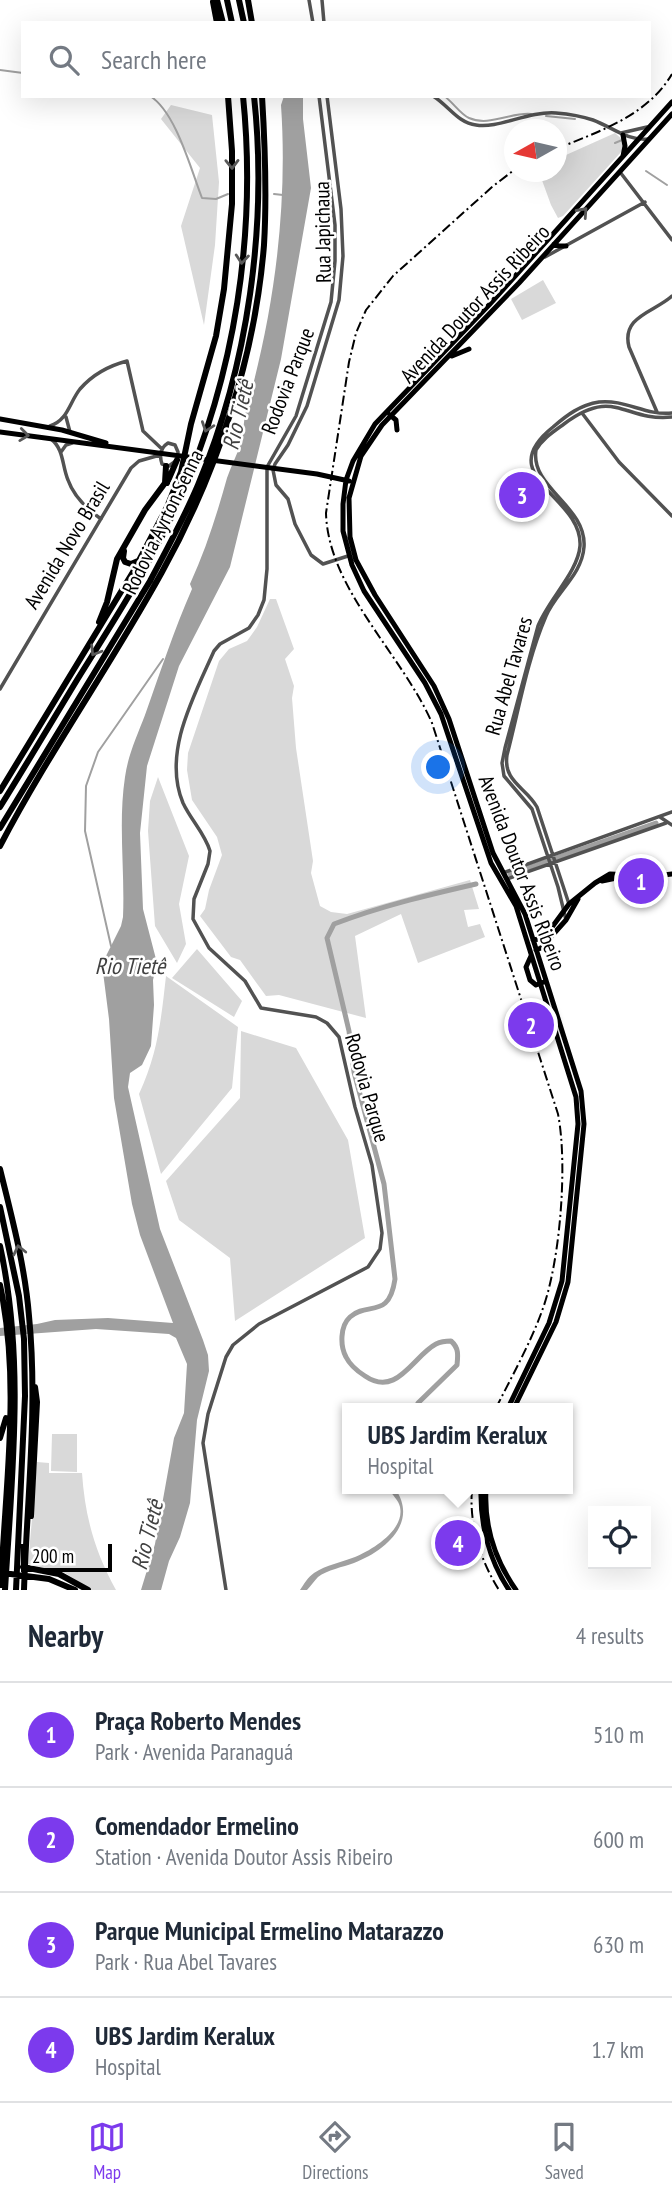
<!DOCTYPE html>
<meta charset="utf-8">
<style>
:root{--surface:#fff;--page:#f2f2f3;--text:#1f2937;--muted:#747a83;--line:#e0e1e3;--accent:#7c3aed}
body{margin:0;font-family:"PT Sans Narrow",sans-serif;background:var(--page);color:var(--text)}
.controls{position:absolute;right:21px;bottom:21px;display:grid;overflow:hidden;border-radius:0px;box-shadow:0 7px 28px #0002}
.controls button{width:63px;height:63px;display:grid;place-items:center;padding:0;border:0;border-bottom:2px solid var(--line);background:var(--surface);color:var(--text);font:35px sans-serif}
.compass{position:absolute;left:504px;top:119px;width:63px;height:63px;border-radius:50%;background:var(--surface);box-shadow:0 7px 28px #0002;rotate:262deg}
.scale{position:absolute;left:21px;bottom:18px;width:91px;box-sizing:border-box;padding-left:7px;border:4px solid #000;border-top:0;font-size:19px;line-height:24px;white-space:nowrap;color:#000;-webkit-text-stroke:5px #fff;paint-order:stroke}
.you{position:absolute;left:439px;top:768px;width:24px;height:24px;margin:-18px;border:5px solid #fff;border-radius:50%;background:#1a73e8;box-shadow:0 0 0 10px #1a73e833}
.badge{display:grid;place-items:center;width:46px;height:46px;border-radius:50%;background:var(--accent);color:#fff;font-size:23px;font-weight:700}
.pin{position:absolute;translate:-50% -50%;border:4px solid #fff;box-shadow:0 2px 7px #0006}
.popup{position:absolute;left:342px;top:1403px;width:231px;height:91px;box-sizing:border-box;display:grid;place-content:center;border-radius:0px;background:var(--surface);filter:drop-shadow(0 2px 5px #0005);font-size:23px;white-space:nowrap;color:var(--muted)}
.popup b{font-size:26px;color:var(--text)}
.popup::after{content:'';position:absolute;left:50%;top:100%;margin-left:-14px;border:14px solid transparent;border-top-color:var(--surface)}
.list{margin:0;padding:0;list-style:none}
h2{display:flex;justify-content:space-between;align-items:center;height:91px;margin:0;padding:0 28px;font-size:30px}
h2 small{font-size:23px;font-weight:400;color:var(--muted)}
.list li{display:grid;grid-template-columns:46px 1fr auto;gap:21px;align-items:center;box-sizing:border-box;height:105px;padding:0 28px;border-top:2px solid var(--line)}
.list b{display:block;font-size:26px;white-space:nowrap}
.list p{margin:0;font-size:23px;white-space:nowrap;color:var(--muted)}
.list em{font-size:23px;font-style:normal;color:var(--muted)}
.icon{flex:none;width:38px;height:38px;fill:none;stroke:currentColor;stroke-width:2;stroke-linecap:round;stroke-linejoin:round}
.map{position:relative;flex:none;width:672px;height:1590px;overflow:hidden}
.search{position:absolute;background:var(--surface);box-shadow:0 7px 28px #0002;left:21px;right:21px;top:21px;height:77px;display:flex;align-items:center;gap:18px;box-sizing:border-box;padding:0 24px;border-radius:0px;color:var(--muted);font-size:26px}
.sheet{height:511px;background:var(--surface)}
nav{display:flex;justify-content:space-around;align-items:center;box-sizing:border-box;height:98px;border-top:2px solid var(--line);background:var(--surface);font-size:19px;color:var(--muted)}
nav a{display:grid;justify-items:center;gap:4px}
nav .on{color:var(--accent)}
.map>svg:first-child{display:block}
.green{fill:#d9d9d9}
.water{fill:#a0a0a0}
.lines{fill:none;stroke-linecap:round;stroke-linejoin:round}
.stream{stroke:#a0a0a0;stroke-width:2}
.river{stroke:#a0a0a0;stroke-width:5}
.minor{stroke:#525252;stroke-width:3.5}
.major{stroke:#000;stroke-width:5}
.highway{stroke:#000;stroke-width:6}
.rail{stroke:#000;stroke-width:2;stroke-dasharray:10 3.5 2 3.5;stroke-linecap:butt}
.oneway{stroke:#595959}
.labels{text-anchor:middle;stroke-width:5;stroke-linejoin:round;paint-order:stroke}
.street-label{font-size:21px;fill:#000;stroke:#fff}
.water-label{font-size:23px;font-style:italic;fill:#414141;stroke:#fff}
</style>
<div class="map">
<svg width="672" height="1590" viewBox="0 0 672 1590">
<rect width="100%" height="100%" fill="#fff"/>
<path class="green" d="M171,105L212,115L219,182L215,245L204,325L181,226L200,168L161,119Z
M615,133L625,142L622,151L563,216L558,218L551,205L539,172H556L557,159Z
M543,280L556,303L522,320L511,299Z
M526,479L540,496L513,510L503,491Z
M270,599H276L294,649L285,659L294,686L292,698L296,748L313,861L311,873L320,906L331,912L347,914L470,880L479,909L464,910L468,927L480,924L485,937L418,963L401,914L355,936L366,1018L279,995L266,996L240,960L231,957L200,916L205,909L209,890L222,855L217,837L192,800L187,770L188,753L219,661L229,649L247,641L257,627Z
M158,777L189,856L179,904L186,944L177,963L155,926L148,831L150,801Z
M197,949L242,1001L234,1017L172,978Z
M166,976L238,1027L232,1088L161,1174L139,1094C158,1053 161,1020 166,976Z
M241,1031L296,1048L348,1140L365,1238L235,1321L230,1258L179,1220L166,1181L240,1098Z
M52,1434H77V1472L51,1471Z
M37,1462L49,1463V1473H82C85,1517 95,1552 116,1590H92L65,1573L28,1564Z"/>
<path class="water" d="M284,96H303V119L311,188L281,359L230,567L179,666L147,766L140,833L143,909L157,963L153,980L154,1005L151,1046L142,1065L130,1073L128,1087L160,1229L203,1340L208,1355L209,1371L197,1420L190,1503L180,1537L169,1561L161,1590H141L155,1544L174,1438L184,1413L187,1364L176,1338L169,1334L96,1329L0,1336V1328L37,1324L55,1320L108,1318L173,1323L140,1235L132,1204L114,1098L109,1019L103,972L105,958L121,926L123,917C125,871 118,823 125,777C128,755 137,736 145,715C160,673 174,630 192,589L190,584C206,549 217,514 227,478C231,466 237,455 241,443C244,433 243,422 246,411C274,312 288,208 281,105Z
M388,1489L396,1490C418,1523 385,1551 354,1563C343,1567 327,1570 318,1577C314,1581 311,1586 307,1590H300C304,1584 308,1577 314,1573C326,1565 342,1562 355,1557C372,1550 405,1530 400,1507C399,1501 392,1494 388,1489Z"/>
<g class="lines">
<path class="stream" d="M0,70L23,73
M150,96C176,112 191,170 202,198L216,199L228,194
M444,96C453,102 460,114 469,118C489,127 511,112 531,114
M546,116L575,119
M615,143L622,140
M646,171L667,185
M274,194L283,195
M111,946L85,831L86,786L98,752L163,659"/>
<path class="river" d="M510,874L656,823
M418,1403L457,1365C458,1355 459,1348 451,1341C446,1341 440,1342 436,1344C413,1356 397,1398 365,1376C357,1371 350,1365 346,1357C340,1346 340,1326 350,1317C368,1301 389,1320 395,1279L384,1184L354,1072L349,1031L327,938L334,924C381,906 428,895 476,884"/>
<path class="minor" d="M309,0L313,23
M322,0L324,23
M327,96L341,209L343,256L339,300L307,406L288,445L275,464L273,470L276,485L288,499L295,524L311,555L323,564L348,556
M433,96C449,106 458,123 476,125C498,129 528,111 556,113C568,114 581,116 593,120C612,127 627,141 648,139
M621,133L647,127
M620,172L672,240
M545,257L645,202
M657,412L629,347C621,316 655,312 672,296
M582,413L619,462L672,516
M66,417L70,432
M50,426C68,420 69,403 80,389C93,374 108,366 127,361L143,431L162,449
M51,439C64,449 62,466 68,480C74,497 87,509 101,519
M168,443L175,445L178,452L177,460L169,466L162,464C159,455 160,448 168,443Z
M61,452L66,445L72,443
M0,689L131,468L139,461L160,455
M660,817L672,825
M503,873L672,812
M507,879L666,823
M569,904L537,807C526,787 503,782 507,755C519,709 527,660 546,616C556,592 582,575 584,547C587,506 530,488 536,450C542,439 553,432 564,424C615,386 624,422 672,417
M566,920L558,887L532,809L504,776L502,763L505,748L538,626C548,600 578,572 580,546C583,496 490,477 553,427C567,415 580,405 599,402C625,399 646,416 672,413
M226,1590L203,1443L208,1414L226,1357L233,1345L259,1324L368,1267L380,1249L382,1233L372,1165L355,1107L339,1037L327,1023L316,1017L261,1008L245,981L209,948L193,919L194,899L208,864L210,851C205,834 191,820 183,803C162,753 194,696 214,651L220,644L249,628L258,615L264,600L267,569V467L296,416L331,302L335,261V225L319,96"/>
<path class="major" d="M623,135L625,146L623,156
M554,244L559,246H566
M452,356L469,349
M390,415L396,420L397,430
M0,419L62,430L106,443
M0,432L317,474L349,481
M602,881L626,876
M533,940L544,938L569,904L595,883L610,874L655,876L672,874
M536,950L541,948L566,920L578,899
M531,956L526,967L530,980L536,985L544,982
M508,1408L549,1323L562,1281L578,1124L576,1097L516,906L491,863L441,714L425,683L364,591L352,565L343,531V504L346,480L353,461L375,424L489,305L672,102
M514,1408L556,1322L568,1282L584,1124L581,1091L525,914L493,853L449,719L434,686L375,595L356,560L350,537L349,498L361,456L382,425L519,283L672,114
M481,1489C480,1524 489,1560 509,1590
M486,1489C484,1525 495,1560 516,1590"/>
<path class="highway" d="M217,0L223,23
M227,0L232,23
M239,0L244,23
M248,0L252,23
M213,2L217,23
M167,483L177,460
M124,551L123,558L125,562L131,564L138,561
M99,622L107,602L117,559L145,510L165,483L166,466
M0,791L133,572L167,507L181,472L191,424L216,336L224,289L232,204V151L228,96
M0,807C26,765 51,723 77,680C113,622 151,564 179,501C235,375 257,233 243,96
M0,828L150,581C167,549 184,518 198,485C248,366 268,225 254,96
M0,846C49,752 111,665 162,572C217,473 255,358 264,245C267,196 265,145 262,96
M0,1169C12,1218 25,1266 29,1316C38,1407 27,1499 24,1590
M0,1207L19,1296L24,1339L25,1396L16,1590
M0,1246C25,1360 12,1475 5,1590
M0,1285C21,1383 5,1486 1,1585
M0,1438L6,1418
M31,1516L37,1402L35,1387
M23,1567L59,1574L88,1590
M3,1573L49,1579L75,1590"/>
<path class="rail" d="M556,149C600,131 647,116 672,74
M496,1408C512,1376 530,1344 542,1311C560,1263 568,1165 558,1114L432,723C402,654 328,589 326,513L349,362L356,333L366,310L393,276L492,187L514,170
M472,1489C469,1524 480,1560 499,1590"/>
</g>
<defs><path id="oneway-chevron" d="M-2-3.5L2.5 0L-2 3.5" fill="none" stroke-width="1.6" stroke-linecap="round" stroke-linejoin="round" transform="scale(1.75)"/></defs>
<g class="oneway">
<use href="#oneway-chevron" transform="translate(232 164) rotate(89)"/>
<use href="#oneway-chevron" transform="translate(583 212) rotate(-48)"/>
<use href="#oneway-chevron" transform="translate(242 259) rotate(95)"/>
<use href="#oneway-chevron" transform="translate(207 427) rotate(109)"/>
<use href="#oneway-chevron" transform="translate(24 435) rotate(7)"/>
<use href="#oneway-chevron" transform="translate(95 651) rotate(122)"/>
<use href="#oneway-chevron" transform="translate(19 1250) rotate(-103)"/>
</g>
<g class="labels">
<g class="street-label">
<text transform="translate(323 232) rotate(-91)" y="7">Rua Japichaua</text>
<text transform="translate(475 304) rotate(-47)" y="7">Avenida Doutor Assis Ribeiro</text>
<text transform="translate(288 381) rotate(-69)" y="7">Rodovia Parque</text>
<text transform="translate(163 522) rotate(-64)" y="7">Rodovia Ayrton Senna</text>
<text transform="translate(67 545) rotate(-59)" y="7">Avenida Novo Brasil</text>
<text transform="translate(509 676) rotate(-74)" y="7">Rua Abel Tavares</text>
<text transform="translate(522 873) rotate(69)" y="7">Avenida Doutor Assis Ribeiro</text>
<text transform="translate(367 1088) rotate(74)" y="7">Rodovia Parque</text>
</g>
<g class="water-label">
<text transform="translate(238 415) rotate(-77)" y="8">Rio Tietê</text>
<text x="130" y="974">Rio Tietê</text>
<text transform="translate(147 1535) rotate(-76)" y="8">Rio Tietê</text>
</g>
</g>
</svg>
<div class="controls">
<button><svg class="icon" aria-label="locate" viewBox="0 0 24 24"><circle cx="12" cy="12" r="6"/><path d="M12 2v4M12 18v4M2 12h4M18 12h4"/></svg></button>
</div>
<svg class="compass" viewBox="-18 -18 36 36"><path d="M0-13l5 13h-10z" fill="#e53935"/><path d="M0 13l5-13h-10z" fill="#747a83"/></svg>
<div class="scale">200 m</div>
<div class="you"></div>
<div class="pin badge" style="left:641px;top:881px">1</div>
<div class="pin badge" style="left:531px;top:1025px">2</div>
<div class="pin badge" style="left:522px;top:495px">3</div>
<div class="pin badge" style="left:458px;top:1543px">4</div>
<div class="popup"><b>UBS Jardim Keralux</b>Hospital</div>
<div class="search"><svg class="icon" aria-label="search" viewBox="0 0 24 24"><circle cx="10" cy="10" r="6"/><path d="M15 15l6 6"/></svg>Search here</div>
</div>
<section class="sheet">
<h2>Nearby<small>4 results</small></h2>
<ul class="list">
<li><span class="badge">1</span><div><b>Praça Roberto Mendes</b><p>Park · Avenida Paranaguá</p></div><em>510 m</em></li>
<li><span class="badge">2</span><div><b>Comendador Ermelino</b><p>Station · Avenida Doutor Assis Ribeiro</p></div><em>600 m</em></li>
<li><span class="badge">3</span><div><b>Parque Municipal Ermelino Matarazzo</b><p>Park · Rua Abel Tavares</p></div><em>630 m</em></li>
<li><span class="badge">4</span><div><b>UBS Jardim Keralux</b><p>Hospital</p></div><em>1.7 km</em></li>
</ul>
</section>
<nav>
<a class="on"><svg class="icon" aria-label="map" viewBox="0 0 24 24"><path d="M3 6l6-2 6 2 6-2v14l-6 2-6-2-6 2zM9 4v14M15 6v14"/></svg>Map</a>
<a><svg class="icon" aria-label="directions" viewBox="0 0 24 24"><path d="M12 3l9 9-9 9-9-9zM9 14v-3h6M13 9l2 2-2 2"/></svg>Directions</a>
<a><svg class="icon" aria-label="saved" viewBox="0 0 24 24"><path d="M7 4h10v16l-5-4-5 4z"/></svg>Saved</a>
</nav>
